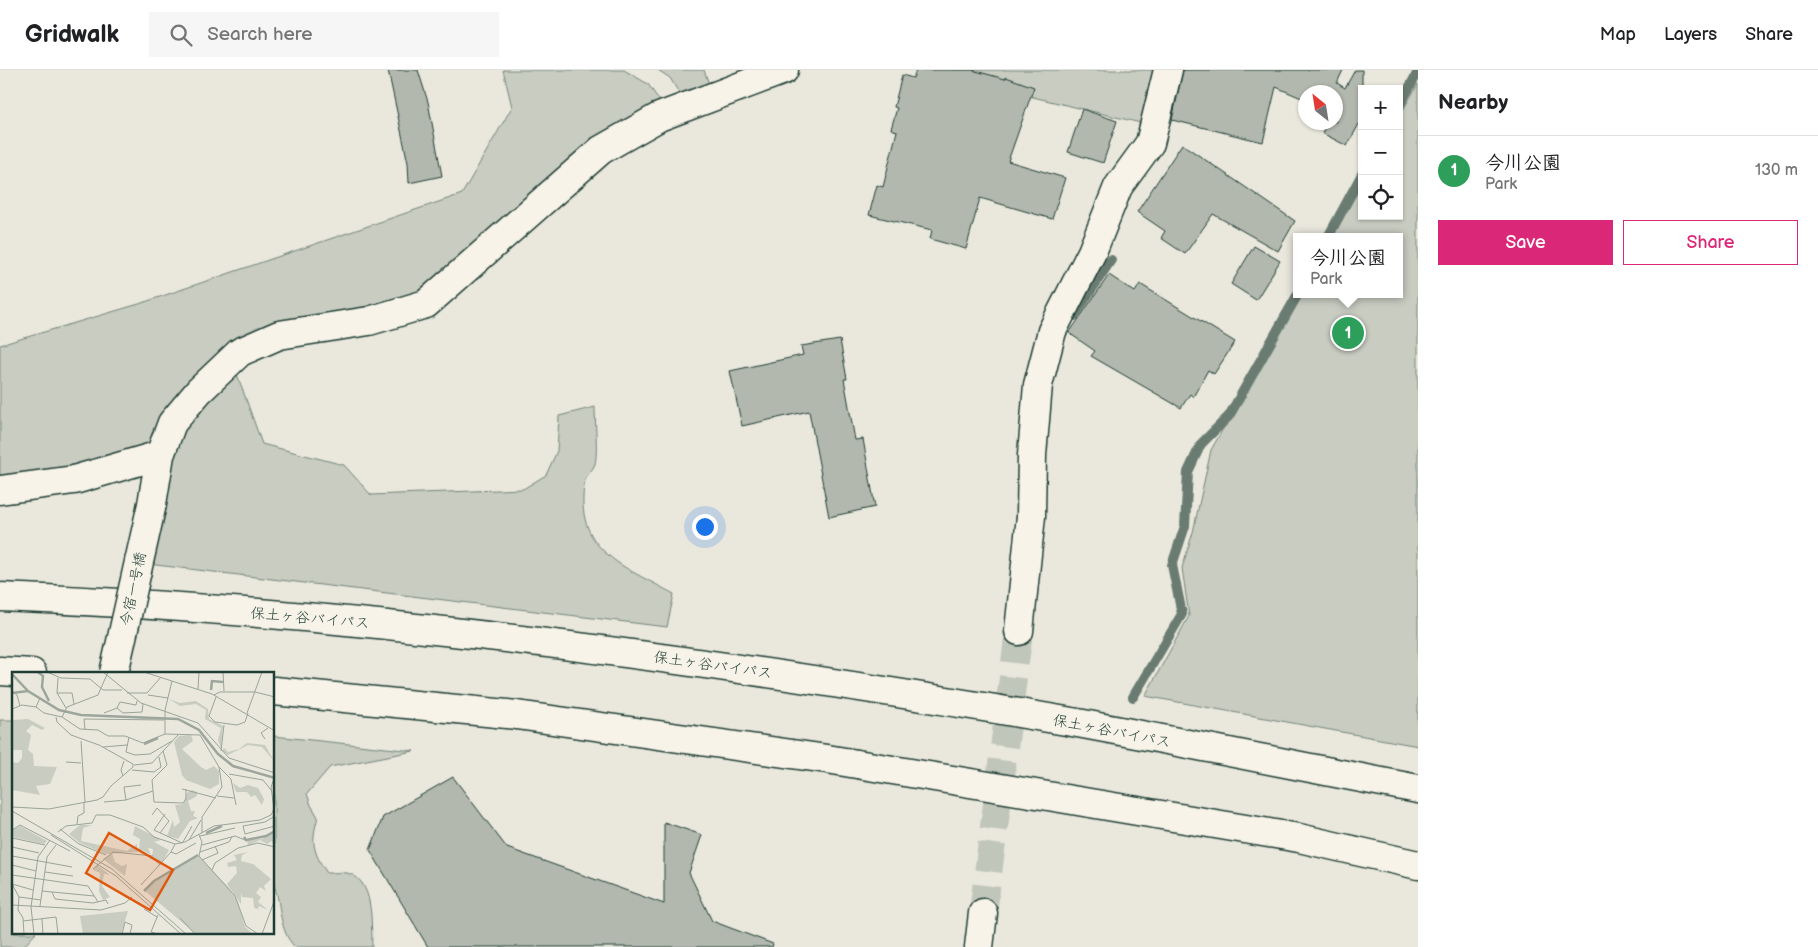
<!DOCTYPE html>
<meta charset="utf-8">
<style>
:root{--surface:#fff;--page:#f6f6f6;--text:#202124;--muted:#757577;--line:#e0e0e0;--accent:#db2777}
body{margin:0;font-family:"Balsamiq Sans","Klee One",sans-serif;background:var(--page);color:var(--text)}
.controls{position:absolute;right:15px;top:15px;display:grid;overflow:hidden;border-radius:0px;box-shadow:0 1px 4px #0004}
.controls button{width:45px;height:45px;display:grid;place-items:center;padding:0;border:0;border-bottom:1px solid var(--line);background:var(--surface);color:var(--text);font:25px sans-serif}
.compass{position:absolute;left:1298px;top:15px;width:45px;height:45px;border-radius:50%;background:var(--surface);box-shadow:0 1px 4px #0004;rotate:330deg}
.you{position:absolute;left:704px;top:456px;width:18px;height:18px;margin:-12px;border:4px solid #fff;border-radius:50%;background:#1a73e8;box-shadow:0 0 0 8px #1a73e833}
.badge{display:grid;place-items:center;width:32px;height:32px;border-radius:50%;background:var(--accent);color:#fff;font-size:16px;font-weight:700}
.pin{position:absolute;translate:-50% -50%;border:2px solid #fff;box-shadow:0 1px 5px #0006}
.popup{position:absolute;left:1293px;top:163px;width:110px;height:65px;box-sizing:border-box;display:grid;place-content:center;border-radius:0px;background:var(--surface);filter:drop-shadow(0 1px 4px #0005);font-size:16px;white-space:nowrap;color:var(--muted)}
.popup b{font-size:19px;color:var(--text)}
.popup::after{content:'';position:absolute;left:50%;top:100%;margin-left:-10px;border:10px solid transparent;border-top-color:var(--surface)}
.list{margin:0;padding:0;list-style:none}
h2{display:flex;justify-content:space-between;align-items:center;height:65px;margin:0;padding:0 20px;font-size:21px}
h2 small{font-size:16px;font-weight:400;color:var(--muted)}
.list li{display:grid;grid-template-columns:32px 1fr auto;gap:15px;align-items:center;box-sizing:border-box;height:70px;padding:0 20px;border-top:1px solid var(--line)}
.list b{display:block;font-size:19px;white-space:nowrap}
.list p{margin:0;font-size:16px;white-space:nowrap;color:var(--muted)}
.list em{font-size:16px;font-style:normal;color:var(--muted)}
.actions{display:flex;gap:10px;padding:15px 20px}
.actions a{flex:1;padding:11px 0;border:1px solid var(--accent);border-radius:0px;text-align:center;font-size:18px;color:var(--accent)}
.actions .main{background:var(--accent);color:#fff}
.icon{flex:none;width:28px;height:28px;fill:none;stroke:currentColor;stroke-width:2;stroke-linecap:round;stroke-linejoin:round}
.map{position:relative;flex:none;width:1418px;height:877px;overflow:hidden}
header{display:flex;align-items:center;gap:30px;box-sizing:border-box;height:70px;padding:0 25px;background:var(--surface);border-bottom:1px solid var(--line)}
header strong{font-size:24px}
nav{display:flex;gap:28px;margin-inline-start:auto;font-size:18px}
.search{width:350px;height:45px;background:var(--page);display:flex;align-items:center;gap:12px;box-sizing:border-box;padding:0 18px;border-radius:0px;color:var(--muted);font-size:19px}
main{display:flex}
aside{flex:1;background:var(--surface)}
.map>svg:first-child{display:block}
.green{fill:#c8ccc1;stroke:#74847a}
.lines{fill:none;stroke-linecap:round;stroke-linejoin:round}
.stream{stroke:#6a7c72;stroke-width:10}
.building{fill:#b2b8ae;stroke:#1f3d34}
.minor-tunnel{stroke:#c1c6bb;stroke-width:28;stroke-dasharray:28 14;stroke-linecap:butt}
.minor-casing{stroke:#1f3d34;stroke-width:31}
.motorway-casing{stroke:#1f3d34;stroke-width:31}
.minor{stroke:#f7f3e8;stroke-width:28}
.motorway{stroke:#f7f3e8;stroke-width:28}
.minor-bridge-casing{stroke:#1f3d34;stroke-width:31;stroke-linecap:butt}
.minor-bridge{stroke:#f7f3e8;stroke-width:28}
.labels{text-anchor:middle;stroke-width:4.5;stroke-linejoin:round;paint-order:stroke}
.street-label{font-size:15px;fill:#1f3d34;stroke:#f7f3e8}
.inset-river{fill:none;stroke:#9ca69c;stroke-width:2.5}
.inset-road{fill:none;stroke:#99a499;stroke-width:1}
.view{fill:#de580e;fill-opacity:0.15;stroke:#de580e;stroke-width:2.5}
.inset-edge{fill:none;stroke:#1f3d34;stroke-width:2.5}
</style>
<header>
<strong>Gridwalk</strong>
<div class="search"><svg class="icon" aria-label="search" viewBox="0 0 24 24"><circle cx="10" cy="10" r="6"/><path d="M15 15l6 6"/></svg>Search here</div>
<nav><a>Map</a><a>Layers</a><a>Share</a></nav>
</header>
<main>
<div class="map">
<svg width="1418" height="877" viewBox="0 0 1418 877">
<rect width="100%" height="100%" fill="#eae8dd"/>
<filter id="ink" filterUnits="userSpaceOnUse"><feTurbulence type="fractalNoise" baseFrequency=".02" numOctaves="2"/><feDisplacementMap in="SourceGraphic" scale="10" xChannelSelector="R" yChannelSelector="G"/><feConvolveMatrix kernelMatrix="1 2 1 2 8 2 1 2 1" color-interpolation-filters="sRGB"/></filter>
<g filter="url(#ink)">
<path class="green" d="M503,0H624L648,14L663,36L438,211L411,227L235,271L212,290L194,311L149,375L121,390L0,410V275L139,234L462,124L512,37Z
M658,0H704L710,17L682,28L670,8Z
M951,0H1165L1149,55L950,7Z
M1418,14V676L1145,626L1189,546L1182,498L1193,462L1211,380L1299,224H1399V167H1332L1362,113V146H1399V47Z
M237,304L262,374L344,395L371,425L523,419L546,405L557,381L559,346L595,337C595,349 598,383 595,394C593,400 587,404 585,410C572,480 623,496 674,524L667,557L148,494C158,440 162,377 202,335C213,324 225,314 237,304Z
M0,650H14V863H36L23,877H0Z
M274,666L414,681L330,697L307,724L311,735L318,747C311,771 312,781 327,803C333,803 340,802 347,803C375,809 371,855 372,877H295C278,860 282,836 274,815Z"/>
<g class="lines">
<path class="stream" d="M1399,36L1418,2
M1328,167L1362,104
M1074,246L1111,190
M1133,627L1182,544L1172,495L1185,456L1188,402L1201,374L1229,346L1298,224"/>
</g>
<path class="building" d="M388,0H418L428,32L442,106L409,113L408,93Z
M916,0H972L1005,9L1006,7L1034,17L1008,91L1065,108L1052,149L980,128L966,179L930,169L932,160L869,145L877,115L883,117L897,61L891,59L897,38L894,37L902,5L913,8Z
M1183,0H1343L1337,13L1345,18L1355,0H1362V55L1359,54L1347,76L1322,63L1328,52H1336V22H1306V30L1276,17L1263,72L1172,50Z
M1082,39L1117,51L1103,93L1068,82Z
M1182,74L1295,151L1278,181L1213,144L1185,184L1161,168L1165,161L1137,142Z
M1254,176L1280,191L1256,230L1231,214Z
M1109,205L1135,222L1140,214L1235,272L1214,304L1208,300L1193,327L1190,324L1181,338L1091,286L1095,281L1069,263Z
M840,270L847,309H844L855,370L863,369L875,437L829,447L809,341L742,356L730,301L803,285L801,276Z
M453,707L507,778L664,834V752L702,765L689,803L712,851L773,874L772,877H428L370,780L383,747Z"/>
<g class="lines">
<path class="minor-tunnel" d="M983,843L1019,561"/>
<defs>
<path id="minor" d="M0,420L74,410L160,385
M152,434L160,385L172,353L199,321L240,282L279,265L369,251L426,234L601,80L659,47L784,0
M1019,561L1031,446L1032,385L1038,315L1052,261L1092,182L1118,117L1150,73L1168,0
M979,877L983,843"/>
<path id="motorway" d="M0,527C360,541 717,591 1072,652C1187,673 1303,697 1418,719
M0,601L32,603
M274,621L517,645L827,689L1299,768L1418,795"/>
</defs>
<use href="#minor" class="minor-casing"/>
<use href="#motorway" class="motorway-casing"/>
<use href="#minor" class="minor"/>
<use href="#motorway" class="motorway"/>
<defs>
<path id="minor-bridge" d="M114,603L152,434"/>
</defs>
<use href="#minor-bridge" class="minor-bridge-casing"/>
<use href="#minor-bridge" class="minor-bridge"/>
</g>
</g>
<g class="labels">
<g class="street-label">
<text transform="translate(133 519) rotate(-78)" y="5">今宿一号橋</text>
<text transform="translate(310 548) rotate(5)" y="5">保土ヶ谷バイパス</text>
<text transform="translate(713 595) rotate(8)" y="5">保土ヶ谷バイパス</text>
<text transform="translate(1112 661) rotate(11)" y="5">保土ヶ谷バイパス</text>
</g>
</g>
<g transform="translate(12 602)">
<rect width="262" height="262" fill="#eae8dd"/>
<path d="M157,27L168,31L184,29L196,37L197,47L211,54L209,76L206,68L209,56L193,47L194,38L184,32L168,34ZM16,47L33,56L30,58L20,53L14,59L19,63L16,78L21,82L22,94L45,95L38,112L24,114L28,123L0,118V90L6,91L10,86V78H0V48ZM179,63L181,69L170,77L189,95L194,98L202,94L207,99V112L198,117L174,108L170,103L162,70L167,64ZM235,71L253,73L262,89L250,75L236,73L216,83L210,79L212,76L216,80L227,77ZM221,111L228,116L236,113L246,116L252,127L250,133L243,123L239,125L235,120H224ZM180,118L185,120V124L176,129L179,139H183L181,144L186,146L178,149L166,167L155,164L161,148L162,155L168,150L163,133L171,132L175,121ZM68,153H80L71,156L69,169L115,179L125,172L126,180L94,182L68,171L57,162ZM8,154L35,169L32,172L0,165V158ZM123,154L149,168L142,170L157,178L148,194L140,186L141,177L136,176L139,183L130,178L127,180L128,167L121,163ZM262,159V175L260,169L255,172L248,168L236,174L235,168L250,167ZM220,180L222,183L236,180L230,183L229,189L241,192L259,207L252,214L254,219L248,215L244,221L249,225L246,230L256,238L247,234L246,237L242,236L241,226L230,225L229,220V232L215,212L225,201L224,194L216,195L215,191L225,188ZM100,181L103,190L110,194L115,192L113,204L91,187ZM186,183L217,216L226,230L233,255L241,262H184L133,219L142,210ZM85,193L98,203L92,202L90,214L100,228L98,225L91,228L87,219L88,201L81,198ZM116,239L109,262H71L68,244Z" fill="#c8ccc1"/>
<path class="inset-river" d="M26,0L31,4L30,15L37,29M0,2L16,19L47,38L69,43L166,47L187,58L206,82L221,94L263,106M199,18L200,9L211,10M0,21L16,19M132,72L146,66M194,161L210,154M232,165L234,168L254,164L263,159M132,219L142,209L186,183"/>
<path class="inset-road" d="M35,0L49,6L78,7L91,18H110M91,0L129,31L186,51L217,86L263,101M132,0L200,22L263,59M211,0L212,19M46,6L45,21H60L62,32M186,17L187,0M0,19L5,23L8,34M45,21L54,36M115,21H135L149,5M136,23L156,26M202,23L208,20H243L263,25M204,25L197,44L203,50L225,53L233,50L236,41M28,26L24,35L32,41L50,45L55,35L86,23L96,0M105,36L108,30L124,33L125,29M0,37L10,33L24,35M92,41L105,36L111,41L130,40L131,32M235,41L250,0M50,45L68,57L86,58L96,64H113L131,71L153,62L188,63L207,95L210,115L190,145V161M73,58L72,47L152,48M153,62V38L160,9M117,65L114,80L123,83L138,82L160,69M253,67L249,61L256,56M69,69L73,130M91,75L115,73M151,79L155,93L140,108L142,130L171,131L174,127V117M209,79L212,53M54,90L69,91M122,93L140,91L166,63M207,95L219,107L224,133M120,98L142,100L149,95L147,85M217,102L251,108L259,118M111,104L109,98L112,89M170,117L204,126M205,124L222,126M114,128L112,115L129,113M92,130L114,128L141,119M0,135L37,137L85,128L91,125L99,114L121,95V92L87,73L59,63L45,50L44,45M0,139L100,197L174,262M153,142L142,158L170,171M140,143L145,136L157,149L148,161M263,144L253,150L231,154L233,162L263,154M65,152L66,144L72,141V130M48,157L67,172L94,183M0,158L8,153L58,179M46,160L54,154L80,151L84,143H98L131,155L142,165L163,172L173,170L202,154L248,148L259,143L262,137L259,115L263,104M39,163L104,204L169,262M187,163L190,170L187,184L223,224L234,254L246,262M188,164L223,156M0,166L33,173M177,168L189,148M171,170L180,154M163,172L159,180L164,182L184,171M190,173L223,164L233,168M0,175L27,181M188,180L217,170L220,165M0,184L60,195M190,188L206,181L203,174M0,193L24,199M81,197L101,180L141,184M200,198L203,191L226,176L246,171L263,175M33,200L61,204M0,203L76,214L86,230M0,212L7,225L6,238L11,246L12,262M0,212L21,218M129,213L159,180M30,219L82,224M40,220L43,227L81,231L94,228L96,232M7,225L29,228M0,233L89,238L113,231L120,225M28,234L35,185L44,173M132,237L145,245M168,246L183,262M30,247L31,262M11,249L44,245L46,262M22,262L19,235L26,185L38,168M110,262L113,250L120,253L118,262M146,262L139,260L146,243M250,262L263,227"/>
<path class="view" d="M97,161L161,198L138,238L74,201Z"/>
<rect width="262" height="262" class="inset-edge"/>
</g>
</svg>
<div class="controls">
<button>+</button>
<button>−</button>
<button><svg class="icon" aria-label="locate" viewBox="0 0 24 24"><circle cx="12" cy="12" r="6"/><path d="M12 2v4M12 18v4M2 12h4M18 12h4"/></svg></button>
</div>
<svg class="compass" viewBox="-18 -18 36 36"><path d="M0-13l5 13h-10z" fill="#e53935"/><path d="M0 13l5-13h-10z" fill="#757577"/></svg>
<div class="you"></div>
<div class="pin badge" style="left:1348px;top:263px;background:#2e9e5b">1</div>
<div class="popup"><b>今川公園</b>Park</div>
</div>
<aside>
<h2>Nearby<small></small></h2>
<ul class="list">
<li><span class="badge" style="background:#2e9e5b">1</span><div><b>今川公園</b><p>Park</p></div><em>130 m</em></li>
</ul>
<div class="actions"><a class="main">Save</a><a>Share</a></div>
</aside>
</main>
